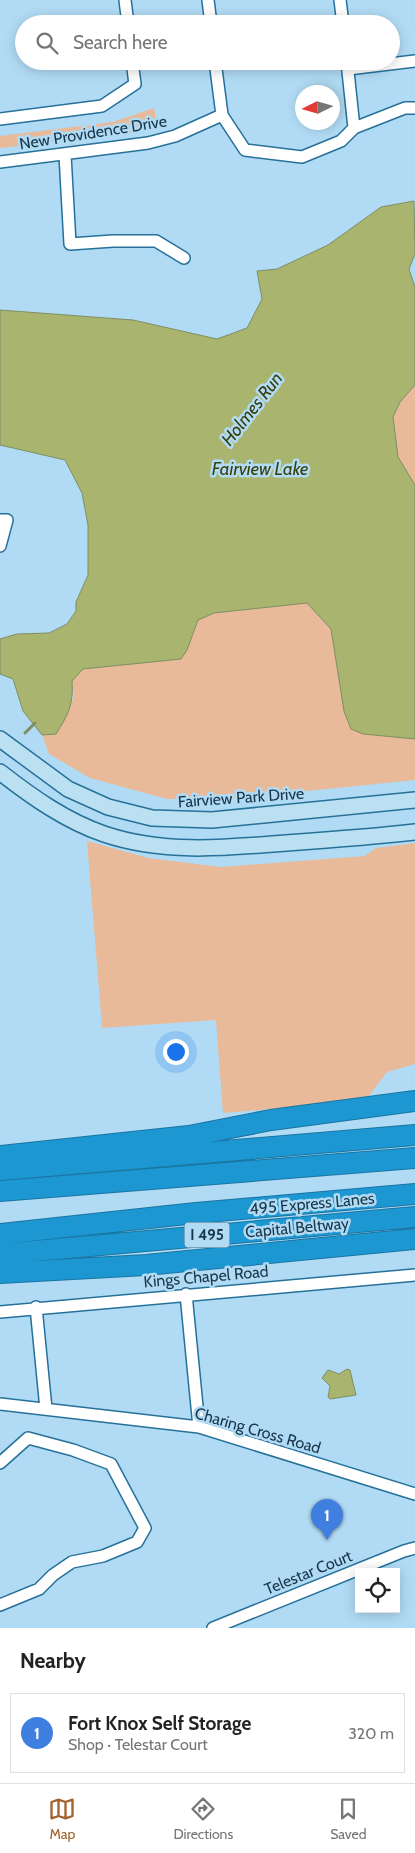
<!DOCTYPE html>
<meta charset="utf-8">
<style>
:root{--surface:#fff;--page:#f6f6f6;--text:#222;--muted:#767676;--line:#e0e0e0;--accent:#a3612d}
body{margin:0;font-family:Cabin,sans-serif;background:var(--page);color:var(--text)}
.controls{position:absolute;right:15px;bottom:15px;display:grid;overflow:hidden;border-radius:0px;box-shadow:0 2px 12px #0003}
.controls button{width:45px;height:45px;display:grid;place-items:center;padding:0;border:0;border-bottom:1px solid var(--line);background:var(--surface);color:var(--text);font:25px sans-serif}
.compass{position:absolute;left:295px;top:85px;width:45px;height:45px;border-radius:50%;background:var(--surface);box-shadow:0 2px 12px #0003;rotate:265deg}
.you{position:absolute;left:175px;top:1051px;width:18px;height:18px;margin:-12px;border:4px solid #fff;border-radius:50%;background:#1a73e8;box-shadow:0 0 0 8px #1a73e833}
.badge{display:grid;place-items:center;width:32px;height:32px;border-radius:50%;background:var(--accent);color:#fff;font-size:16px;font-weight:700}
.pin{position:absolute;translate:-50% -41px;filter:drop-shadow(0 1px 2px #0008)}
.pin::after{content:'';position:absolute;top:26px;width:18px;height:15px;background:inherit;clip-path:polygon(0 0,100% 0,50% 100%)}
.list{margin:0;padding:0;list-style:none}
h2{display:flex;justify-content:space-between;align-items:center;height:65px;margin:0;padding:0 20px;font-size:21px}
h2 small{font-size:16px;font-weight:400;color:var(--muted)}
.list li{display:grid;grid-template-columns:32px 1fr auto;gap:15px;align-items:center;box-sizing:border-box;height:80px;margin:0 10px 10px;padding:0 10px;border:1px solid var(--line);border-radius:0px}
.list b{display:block;font-size:19px;white-space:nowrap}
.list p{margin:0;font-size:16px;white-space:nowrap;color:var(--muted)}
.list em{font-size:16px;font-style:normal;color:var(--muted)}
.icon{flex:none;width:28px;height:28px;fill:none;stroke:currentColor;stroke-width:2;stroke-linecap:round;stroke-linejoin:round}
.map{position:relative;flex:none;width:415px;height:1628px;overflow:hidden}
.search{position:absolute;background:var(--surface);box-shadow:0 2px 12px #0003;left:15px;right:15px;top:15px;height:55px;display:flex;align-items:center;gap:12px;box-sizing:border-box;padding:0 18px;border-radius:28px;color:var(--muted);font-size:19px}
.sheet{height:155px;background:var(--surface)}
nav{display:flex;justify-content:space-around;align-items:center;box-sizing:border-box;height:70px;border-top:1px solid var(--line);background:var(--surface);font-size:14px;color:var(--muted)}
nav a{display:grid;justify-items:center;gap:2px}
nav .on{color:var(--accent)}
.map>svg:first-child{display:block}
.green{fill:#e9ba99}
.water{fill:#a9b46f;stroke:#7e8e63}
.lines{fill:none;stroke-linecap:round;stroke-linejoin:round}
.stream{stroke:#7e8e63;stroke-width:3}
.street-casing{stroke:#267199;stroke-width:14}
.secondary-casing{stroke:#267199;stroke-width:18}
.highway-casing{stroke:#1b75a1;stroke-width:22}
.street{stroke:#fff;stroke-width:11}
.secondary{stroke:#bbe0f1;stroke-width:15}
.highway{stroke:#1d97d1;stroke-width:20}
.labels{text-anchor:middle;stroke-width:5;stroke-linejoin:round;paint-order:stroke}
.shield{fill:#b1dbf5;stroke:#46687c;stroke-width:1}
.shield-label{font-size:15px;font-weight:bold;fill:#183648}
.street-label{font-size:16px;fill:#183648;stroke:#b1dbf5}
.water-label{font-size:18px;font-style:italic;fill:#393f09;stroke:#b1dbf5}
</style>
<div class="map">
<svg width="415" height="1628" viewBox="0 0 415 1628">
<rect width="100%" height="100%" fill="#b1dbf5"/>
<path class="green" d="M154,108L157,125L124,135L0,148V136L113,122Z
M415,385V485L398,457L393,417L400,402Z
M307,603L331,629L336,647L394,735L415,739V780L229,799H167L90,778L49,754L42,735L56,734L74,697L72,681L83,669L181,659L187,650L198,620L214,613Z
M87,841L148,858L221,867L365,856L376,848L415,843V1064L387,1072L368,1097L348,1103L223,1113L216,1020L102,1028Z"/>
<path class="water" d="M414,201L415,254L409,269L415,287V385L400,402L393,417L398,457L415,485V739L363,734L351,729L344,711L331,629L307,603L214,613L198,620L187,650L181,659L83,669L72,681C74,704 68,715 56,734L42,735L23,711L13,679L0,674V639L17,634L49,633L67,624L76,611V602L88,575V525L82,493L65,460L0,445V310L133,320L217,339L247,328L262,299L257,271L277,269L328,245L381,207Z
M347,1369L350,1370L356,1395L330,1399L328,1397L330,1386L322,1378L328,1370L339,1374Z"/>
<g class="lines">
<path class="stream" d="M25,733L35,723"/>
<defs>
<path id="street" d="M125,0L128,24
M208,0L211,24
M340,0L343,24
M347,62L354,128
M348,69L415,61
M222,115L245,150L302,157L341,141L354,128L405,108H415
M0,119L102,106L135,84L132,61
M65,155L70,244L113,241H156L184,258
M0,162L148,143L175,136L222,115L215,61
M0,520H7L0,546
M186,1294L199,1427
M36,1307L46,1409
M0,1312L415,1275
M0,1404L199,1427L415,1494
M0,1463L28,1438L73,1450L111,1464L145,1528L137,1542L103,1556L72,1562L53,1575L39,1589L0,1605
M213,1628L404,1551L415,1548"/>
<path id="secondary" d="M0,739L68,789L108,807L152,818L212,820L415,800
M0,772C32,797 66,821 104,834C163,854 225,848 286,843C329,840 372,837 415,832"/>
<path id="highway" d="M0,1156L189,1136L271,1120L415,1101
M0,1170L415,1135
M0,1191L415,1158
M0,1234L196,1213L415,1194
M0,1254L415,1217
M0,1273L146,1265L415,1239"/>
</defs>
<use href="#street" class="street-casing"/>
<use href="#secondary" class="secondary-casing"/>
<use href="#highway" class="highway-casing"/>
<use href="#street" class="street"/>
<use href="#secondary" class="secondary"/>
<use href="#highway" class="highway"/>
</g>
<g class="labels">
<rect class="shield" x="184.5" y="1222.5" width="45" height="25" rx="4"/>
<g class="shield-label">
<text x="207" y="1240">I 495</text>
</g>
<g class="street-label">
<text transform="translate(93 132) rotate(-9)" y="6">New Providence Drive</text>
<text transform="translate(241 797) rotate(-4)" y="6">Fairview Park Drive</text>
<text transform="translate(312 1203) rotate(-5)" y="6">495 Express Lanes</text>
<text transform="translate(297 1227) rotate(-5)" y="6">Capital Beltway</text>
<text transform="translate(206 1276) rotate(-5)" y="6">Kings Chapel Road</text>
<text transform="translate(258 1430) rotate(16)" y="6">Charing Cross Road</text>
<text transform="translate(308 1572) rotate(-22)" y="6">Telestar Court</text>
</g>
<g class="water-label">
<text transform="translate(252 409) rotate(-52)" y="6">Holmes Run</text>
<text x="260" y="475">Fairview Lake</text>
</g>
</g>
</svg>
<div class="controls">
<button><svg class="icon" aria-label="locate" viewBox="0 0 24 24"><circle cx="12" cy="12" r="6"/><path d="M12 2v4M12 18v4M2 12h4M18 12h4"/></svg></button>
</div>
<svg class="compass" viewBox="-18 -18 36 36"><path d="M0-13l5 13h-10z" fill="#e53935"/><path d="M0 13l5-13h-10z" fill="#767676"/></svg>
<div class="you"></div>
<div class="pin badge" style="left:327px;top:1540px;background:#3f7fe0">1</div>
<div class="search"><svg class="icon" aria-label="search" viewBox="0 0 24 24"><circle cx="10" cy="10" r="6"/><path d="M15 15l6 6"/></svg>Search here</div>
</div>
<section class="sheet">
<h2>Nearby<small></small></h2>
<ul class="list">
<li><span class="badge" style="background:#3f7fe0">1</span><div><b>Fort Knox Self Storage</b><p>Shop · Telestar Court</p></div><em>320 m</em></li>
</ul>
</section>
<nav>
<a class="on"><svg class="icon" aria-label="map" viewBox="0 0 24 24"><path d="M3 6l6-2 6 2 6-2v14l-6 2-6-2-6 2zM9 4v14M15 6v14"/></svg>Map</a>
<a><svg class="icon" aria-label="directions" viewBox="0 0 24 24"><path d="M12 3l9 9-9 9-9-9zM9 14v-3h6M13 9l2 2-2 2"/></svg>Directions</a>
<a><svg class="icon" aria-label="saved" viewBox="0 0 24 24"><path d="M7 4h10v16l-5-4-5 4z"/></svg>Saved</a>
</nav>
